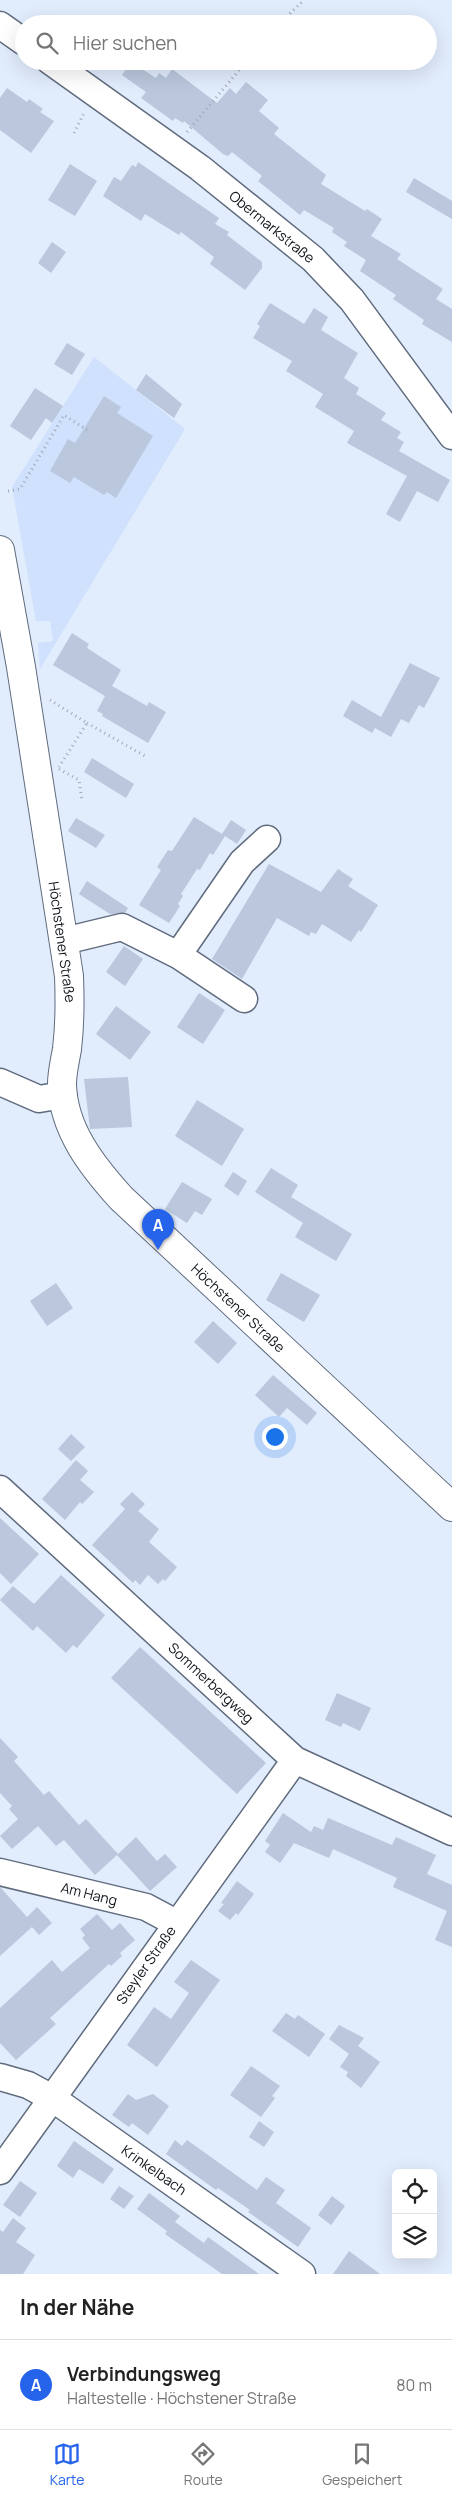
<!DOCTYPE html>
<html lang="de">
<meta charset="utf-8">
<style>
:root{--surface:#fff;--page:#f2f2f2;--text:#222;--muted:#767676;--line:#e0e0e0;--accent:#2563eb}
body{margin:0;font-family:Manrope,sans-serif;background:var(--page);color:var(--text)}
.controls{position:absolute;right:15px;bottom:15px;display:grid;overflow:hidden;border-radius:8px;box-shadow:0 5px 20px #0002}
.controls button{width:45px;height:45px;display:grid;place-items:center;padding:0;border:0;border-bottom:1px solid var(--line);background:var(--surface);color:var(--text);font:25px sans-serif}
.you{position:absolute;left:274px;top:1436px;width:18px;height:18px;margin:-12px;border:4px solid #fff;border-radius:50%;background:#1a73e8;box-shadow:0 0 0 8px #1a73e833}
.badge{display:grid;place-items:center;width:32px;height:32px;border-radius:50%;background:var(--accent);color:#fff;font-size:16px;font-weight:700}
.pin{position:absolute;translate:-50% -41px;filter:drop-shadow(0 1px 2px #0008)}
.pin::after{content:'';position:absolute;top:26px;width:18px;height:15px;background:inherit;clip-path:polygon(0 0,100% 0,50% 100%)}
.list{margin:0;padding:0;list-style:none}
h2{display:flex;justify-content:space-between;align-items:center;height:65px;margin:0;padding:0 20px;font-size:21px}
h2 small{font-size:16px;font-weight:400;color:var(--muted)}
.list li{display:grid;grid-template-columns:32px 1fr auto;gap:15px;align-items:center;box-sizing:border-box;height:90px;padding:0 20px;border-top:1px solid var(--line)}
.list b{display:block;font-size:19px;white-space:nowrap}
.list p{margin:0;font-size:16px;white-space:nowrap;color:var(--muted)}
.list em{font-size:16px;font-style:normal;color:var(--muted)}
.icon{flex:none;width:28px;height:28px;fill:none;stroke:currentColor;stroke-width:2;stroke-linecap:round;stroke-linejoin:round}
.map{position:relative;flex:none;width:452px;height:2274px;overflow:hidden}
.search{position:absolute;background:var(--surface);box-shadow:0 5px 20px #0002;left:15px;right:15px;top:15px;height:55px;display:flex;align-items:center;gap:12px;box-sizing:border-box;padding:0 18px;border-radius:28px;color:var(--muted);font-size:19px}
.sheet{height:155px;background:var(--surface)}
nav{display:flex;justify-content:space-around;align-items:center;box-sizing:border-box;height:70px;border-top:1px solid var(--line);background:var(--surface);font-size:14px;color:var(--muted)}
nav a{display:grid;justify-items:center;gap:2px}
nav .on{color:var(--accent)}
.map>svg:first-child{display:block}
.built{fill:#cfe1fd}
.building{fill:#bac7dc}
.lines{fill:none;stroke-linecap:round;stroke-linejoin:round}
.minor-casing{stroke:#5f6b7d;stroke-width:29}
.major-casing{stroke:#5f6b7d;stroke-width:30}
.path{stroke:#9fa9b6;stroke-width:3;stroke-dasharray:1 4;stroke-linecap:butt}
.minor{stroke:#fff;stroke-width:26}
.major{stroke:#fff;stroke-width:28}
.labels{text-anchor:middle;stroke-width:4.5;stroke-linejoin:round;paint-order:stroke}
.street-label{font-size:14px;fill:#10151c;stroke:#fff}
</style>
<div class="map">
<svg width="452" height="2274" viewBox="0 0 452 2274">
<rect width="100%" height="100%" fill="#e1ecfd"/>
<path class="built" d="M94,357L185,429L40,669L38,643L53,641L50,621H36L12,487Z"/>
<path class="building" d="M131,62L156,78L159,73L166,78L172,69L217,103L230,88L236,94L246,82L268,100L259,111L279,128L274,134L326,175L321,184L365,211L367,209L382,219L371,236L401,254L397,259L443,289L436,299L452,309V342L422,324L424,320L393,299L396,295L360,271L366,260L344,246L347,242L332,232L334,228L304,210L300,215L258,181L262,176L232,152L228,156L223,154L184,121L183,123L175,118L173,121L141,98L146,92L122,75Z
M7,88L27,102L29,99L43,109L40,112L54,121L31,153L0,130V98Z
M138,162L219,218L215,224L229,232L227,235L262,262V268L245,290L210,264L214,257L181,232L179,235L145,214L141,221L103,196L114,177L121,181L132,165L136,167Z
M70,164L97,181L75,216L48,200Z
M414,178L452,201V219L406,192Z
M52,242L66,252L51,273L38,263Z
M270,303L304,324L314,308L328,317L321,330L358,353L344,378L359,388L356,394L386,413L381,420L401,432L397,438L404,442L399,451L450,480L438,502L417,491L400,522L386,514L407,476L347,443L354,431L315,407L323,394L286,371L292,361L253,338L260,326L257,324Z
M67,343L85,354L72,375L54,364Z
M146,374L182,404L174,418L136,390Z
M35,388L63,406L52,423L46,418L31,440L10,426Z
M104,396L121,407L117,413L153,436L116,498L107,492L104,495L74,477L70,483L50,471L68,439L75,443Z
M72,633L89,644L87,648L121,670L112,686L147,706L149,702L166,712L148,743L102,716L103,714L97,711L105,696L53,665Z
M410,663L440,678L424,708L419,705L409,723L401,719L391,737L375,728L372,733L343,716L352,700L381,717Z
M92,758L134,784L126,798L84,772Z
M194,817L222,834L231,820L246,830L237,844L225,836L213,855L210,853L200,870L197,869L181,894L183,896L178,904L180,906L169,923L139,905L161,870L157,867L168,850L172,851Z
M76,818L105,835L96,848L68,831Z
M269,864L321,892L338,869L353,879L348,886L378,905L361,932L359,930L351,942L322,924L316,934L311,932L309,936L277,918L242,979L212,959Z
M87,881L128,908L125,913L110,914L79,894Z
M124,946L143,959L125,986L106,972Z
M199,993L225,1010L203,1044L177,1027Z
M116,1006L151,1032L130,1060L96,1034Z
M128,1077L132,1127L90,1129L84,1079Z
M197,1100L244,1129L222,1166L175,1136Z
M271,1168L298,1185L291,1197L352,1234L336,1261L295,1237L303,1223L255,1192Z
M233,1172L247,1181L238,1196L224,1186Z
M182,1182L212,1199L202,1215L195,1211L187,1223L165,1209Z
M281,1273L320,1295L304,1322L266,1300Z
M56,1283L73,1308L47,1326L30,1301Z
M213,1321L237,1343L218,1364L194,1342Z
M273,1375L317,1413L307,1425L287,1408L279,1417L255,1395Z
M71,1434L85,1447L71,1461L58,1449Z
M76,1460L88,1471L80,1480L94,1492L82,1504L80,1502L65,1520L42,1499Z
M132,1492L145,1504L138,1511L159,1529L149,1542L177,1567L165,1581L163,1579L158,1584L148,1575L140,1585L135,1580L133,1583L92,1545L125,1509L120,1504Z
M0,1518L39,1554L11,1584L0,1573Z
M61,1575L105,1615L77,1648L73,1645L66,1653L37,1626L33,1631L0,1600L13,1586L34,1604Z
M140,1647L266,1763L237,1794L111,1678Z
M337,1693L371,1708L360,1731L343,1723L341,1727L325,1720Z
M0,1738L18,1757L14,1761L44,1795L49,1791L79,1825L86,1819L118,1854L136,1837L157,1861L165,1854L177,1867L150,1891L117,1855L95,1875L64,1840L56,1846L38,1826L12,1849L0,1836L18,1819L9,1809L12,1806L0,1793Z
M283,1813L311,1832L314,1826L323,1830L328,1818L392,1845L396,1837L436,1855L427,1874L452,1885V1947L435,1940L447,1911L393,1887L397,1878L333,1849L329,1858L294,1843L280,1863L265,1852L270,1845L265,1841Z
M237,1881L254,1894L238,1915L236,1913L230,1920L218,1911L224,1904L221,1903Z
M0,1887L27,1917L37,1907L52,1923L39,1935L32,1927L0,1956Z
M97,1914L112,1930L120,1923L135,1940L120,1953L122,1956L111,1966L109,1964L50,2018L56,2024L16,2060L0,2043V2008L52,1960L62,1972L90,1948L82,1938L85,1935L80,1929Z
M191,1960L220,1980L157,2067L127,2045L154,2007L171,2019L189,1993L174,1982Z
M286,2013L295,2019L298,2015L325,2034L309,2057L272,2031Z
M339,2025L364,2038L358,2046L380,2062L361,2088L346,2076L348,2072L340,2067L349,2054L329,2039Z
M251,2066L280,2086L272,2096L275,2098L261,2117L230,2095Z
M128,2094L136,2100L153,2094L169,2106L148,2135L132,2123L129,2127L112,2115Z
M259,2121L274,2132L264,2147L249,2137Z
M175,2140L182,2146L187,2140L257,2190L266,2177L285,2190L276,2203L311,2228L298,2247L248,2212L250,2210L218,2188L216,2190L166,2154Z
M74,2141L114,2169L103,2184L79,2169L73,2178L57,2166Z
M20,2181L37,2193L20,2217L3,2205Z
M119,2186L134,2196L124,2209L110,2199Z
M149,2193L180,2216L175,2222L204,2243L208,2237L259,2274H222L165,2234L167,2231L137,2209Z
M332,2196L345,2206L331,2225L318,2215Z
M13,2218L26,2228L16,2242L35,2255L23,2274H0V2230L3,2232Z
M349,2251L380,2274H333Z"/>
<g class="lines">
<defs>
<path id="minor" d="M0,25L24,42
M50,61L200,168L313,259L352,300L452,436
M64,941L122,927L178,955L244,999
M178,955L242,862L267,839
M0,1082L39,1099L63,1095
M0,1489L295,1760L452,1832
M0,1872L146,1907L176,1923
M0,2077L28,2085L52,2098L302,2274
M0,2171L295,1760"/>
<path id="major" d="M0,550L21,667L69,976C70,1001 70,1024 67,1049C65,1061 62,1072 62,1084C63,1129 92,1166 121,1198L452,1507"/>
</defs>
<use href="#minor" class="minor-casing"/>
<use href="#major" class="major-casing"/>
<path class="path" d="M279,24L304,0
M187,132L247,61
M74,133L85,111
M8,491L20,489L64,415L87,430
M50,700L87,723L59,767
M87,723L145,756
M59,769L79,780L82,801"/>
<use href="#minor" class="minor"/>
<use href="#major" class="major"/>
</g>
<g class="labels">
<g class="street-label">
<text transform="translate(272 227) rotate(39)" y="5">Obermarkstraße</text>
<text transform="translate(62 942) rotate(82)" y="5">Höchstener Straße</text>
<text transform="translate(238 1308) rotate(43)" y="5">Höchstener Straße</text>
<text transform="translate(211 1683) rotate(43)" y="5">Sommerbergweg</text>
<text transform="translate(89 1894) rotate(14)" y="5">Am Hang</text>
<text transform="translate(146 1965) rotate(-55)" y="5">Steyler Straße</text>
<text transform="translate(154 2170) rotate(35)" y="5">Krinkelbach</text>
</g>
</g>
</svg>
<div class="controls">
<button><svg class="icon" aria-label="locate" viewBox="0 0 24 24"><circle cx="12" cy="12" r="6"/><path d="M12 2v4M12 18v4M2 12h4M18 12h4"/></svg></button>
<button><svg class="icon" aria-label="layers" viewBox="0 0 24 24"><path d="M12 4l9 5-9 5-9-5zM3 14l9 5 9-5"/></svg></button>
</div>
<div class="you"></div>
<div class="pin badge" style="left:158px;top:1250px">A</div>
<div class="search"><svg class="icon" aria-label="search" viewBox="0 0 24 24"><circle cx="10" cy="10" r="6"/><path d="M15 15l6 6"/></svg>Hier suchen</div>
</div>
<section class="sheet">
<h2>In der Nähe<small></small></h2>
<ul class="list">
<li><span class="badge">A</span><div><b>Verbindungsweg</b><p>Haltestelle · Höchstener Straße</p></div><em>80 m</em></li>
</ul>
</section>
<nav>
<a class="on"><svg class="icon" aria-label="map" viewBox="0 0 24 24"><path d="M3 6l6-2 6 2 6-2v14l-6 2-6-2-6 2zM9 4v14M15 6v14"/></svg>Karte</a>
<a><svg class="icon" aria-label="directions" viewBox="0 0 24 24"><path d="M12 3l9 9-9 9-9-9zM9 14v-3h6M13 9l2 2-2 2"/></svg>Route</a>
<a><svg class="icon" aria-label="saved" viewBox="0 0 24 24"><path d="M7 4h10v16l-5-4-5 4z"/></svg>Gespeichert</a>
</nav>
